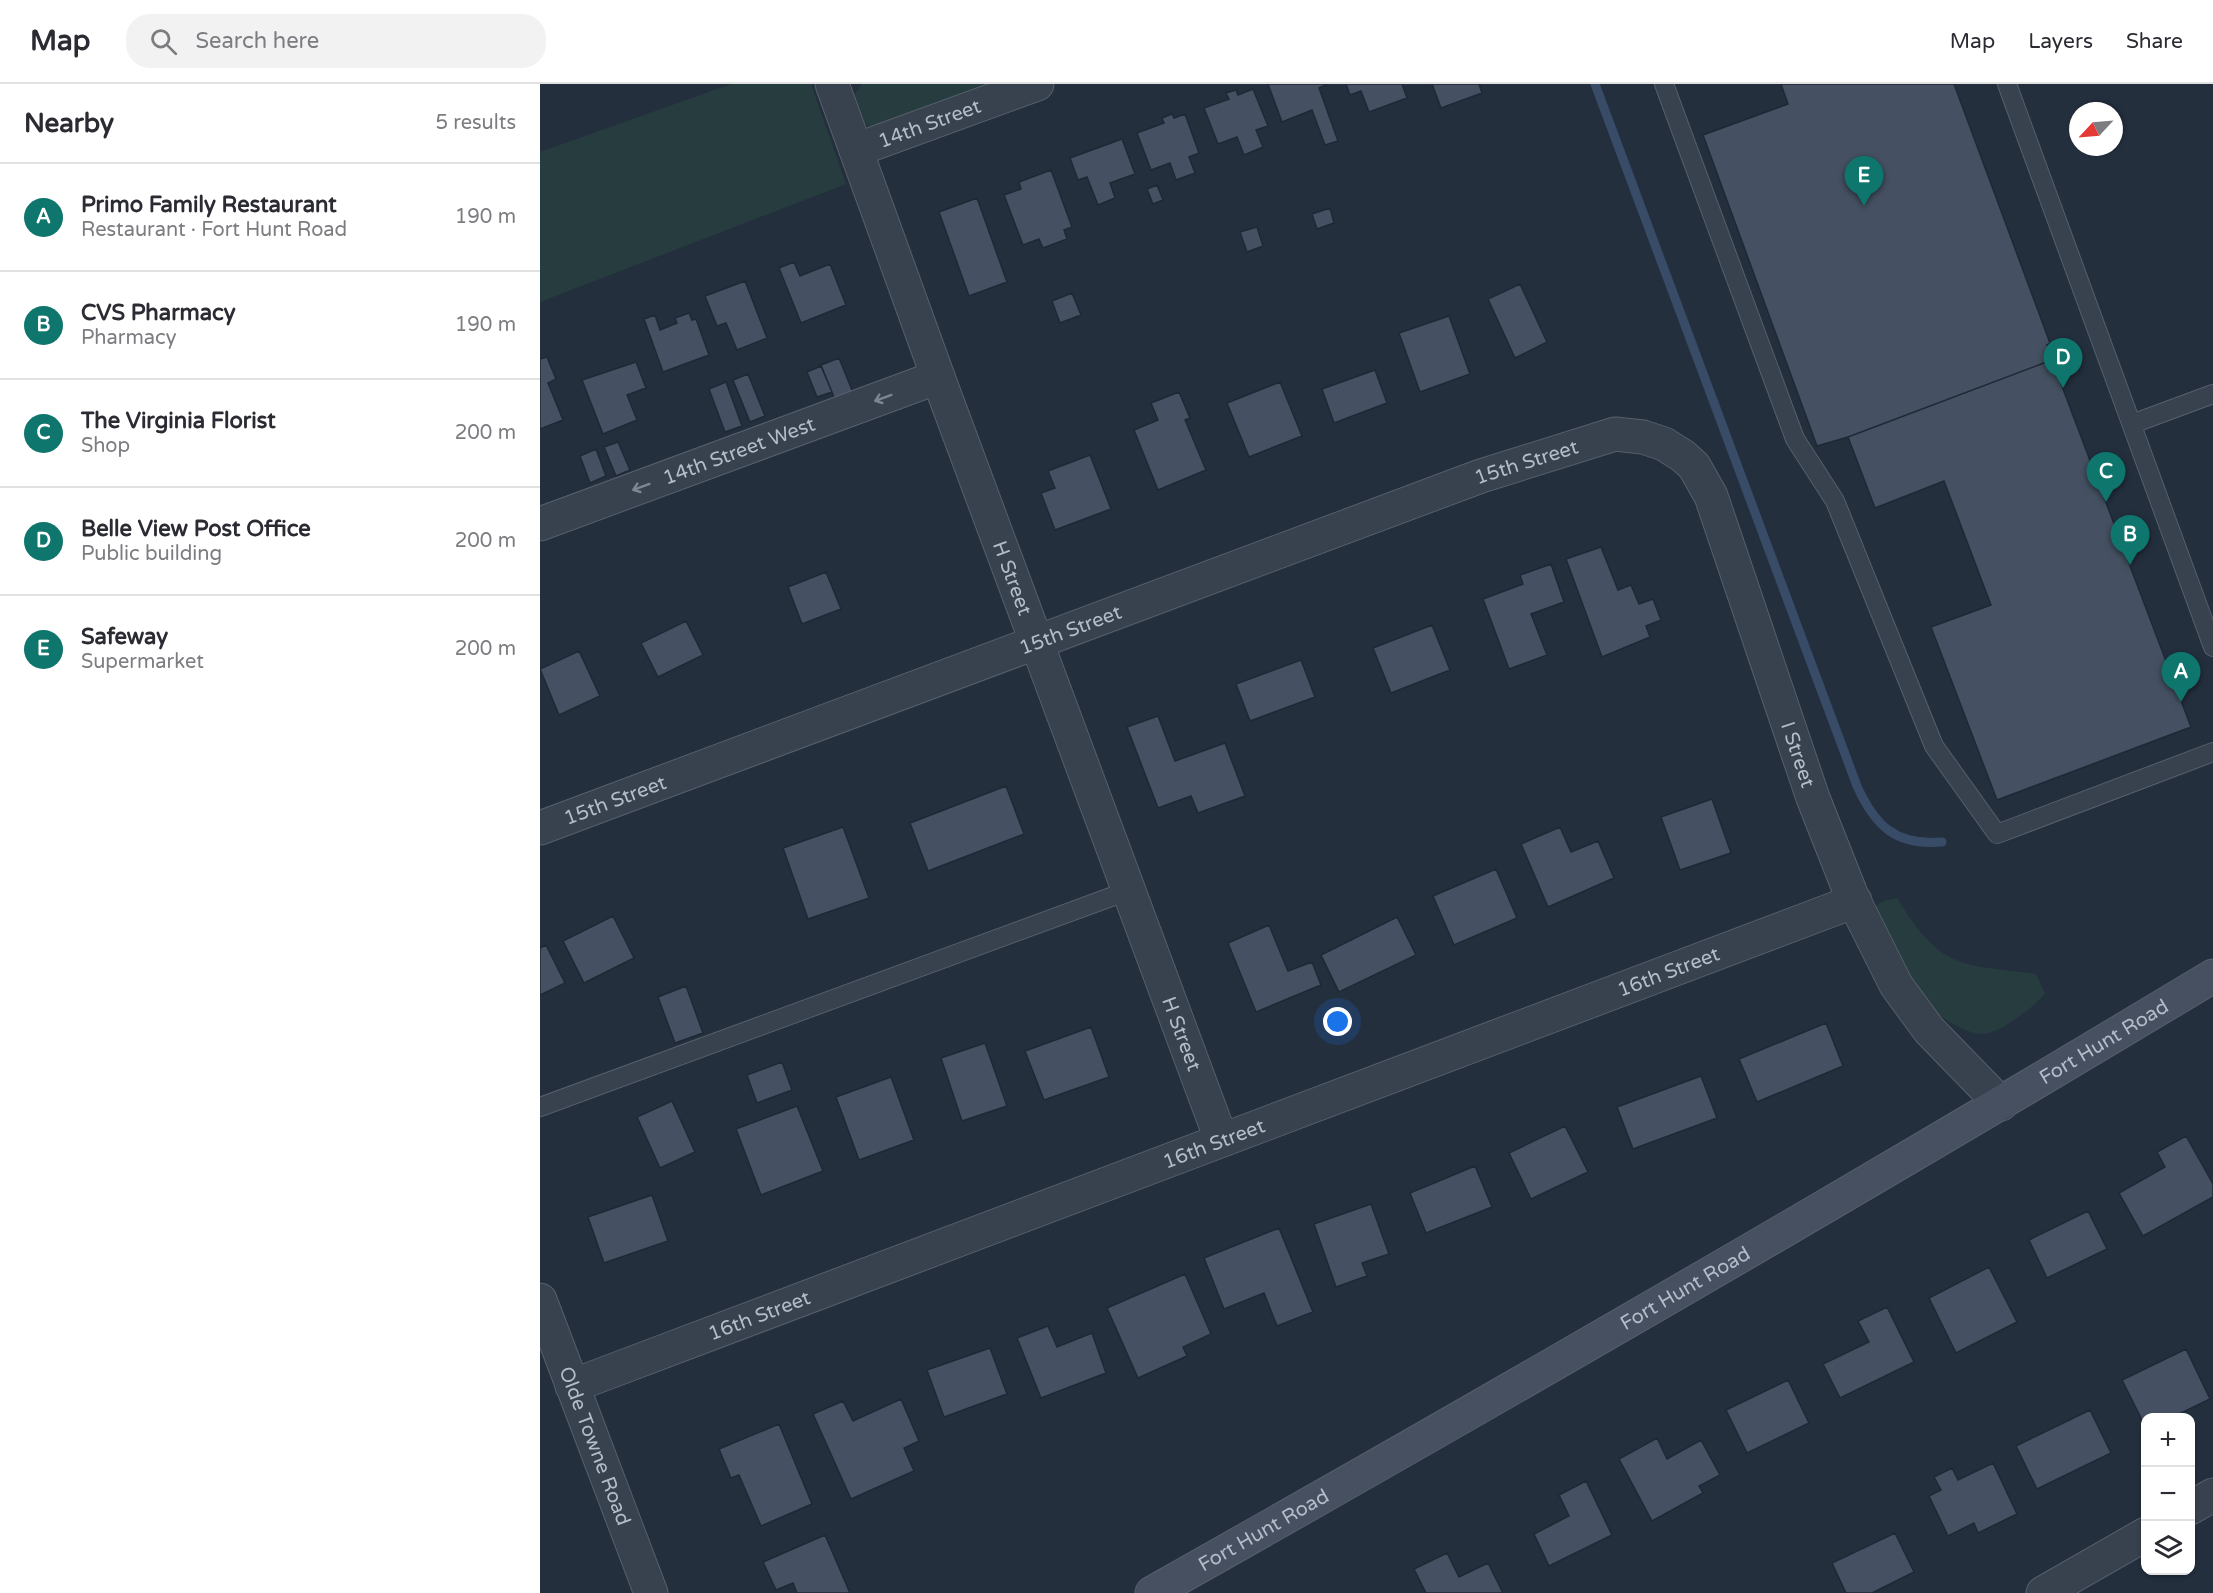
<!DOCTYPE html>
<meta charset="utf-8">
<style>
:root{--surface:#fff;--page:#f2f2f3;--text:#2b2b33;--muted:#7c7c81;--line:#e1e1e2;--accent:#0f766e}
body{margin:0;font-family:"Varela Round",sans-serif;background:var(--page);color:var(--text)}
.controls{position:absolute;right:18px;bottom:18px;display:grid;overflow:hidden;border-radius:12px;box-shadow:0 2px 4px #0004}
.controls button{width:54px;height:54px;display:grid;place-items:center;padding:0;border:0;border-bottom:2px solid var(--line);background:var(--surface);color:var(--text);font:30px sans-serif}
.compass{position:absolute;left:1529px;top:18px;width:54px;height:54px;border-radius:50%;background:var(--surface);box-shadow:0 2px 4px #0004;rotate:244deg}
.you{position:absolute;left:798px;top:938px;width:21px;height:21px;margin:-15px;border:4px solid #fff;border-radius:50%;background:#1a73e8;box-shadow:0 0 0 9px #1a73e833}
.badge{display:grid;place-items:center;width:39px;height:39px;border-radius:50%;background:var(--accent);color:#fff;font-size:20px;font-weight:700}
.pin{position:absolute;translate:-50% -50px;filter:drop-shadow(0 2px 3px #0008)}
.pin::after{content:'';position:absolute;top:32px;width:21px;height:18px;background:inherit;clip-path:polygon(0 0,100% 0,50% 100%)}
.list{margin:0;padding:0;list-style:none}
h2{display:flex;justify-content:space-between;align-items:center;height:78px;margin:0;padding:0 24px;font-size:26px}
h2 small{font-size:20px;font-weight:400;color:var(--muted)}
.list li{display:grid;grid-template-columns:39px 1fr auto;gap:18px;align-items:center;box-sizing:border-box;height:108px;padding:0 24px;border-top:2px solid var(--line)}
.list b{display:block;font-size:22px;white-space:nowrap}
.list p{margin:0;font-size:20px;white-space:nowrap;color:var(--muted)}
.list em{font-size:20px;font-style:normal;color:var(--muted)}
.icon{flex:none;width:33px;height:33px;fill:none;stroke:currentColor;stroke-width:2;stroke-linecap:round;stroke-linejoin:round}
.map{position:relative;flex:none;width:1673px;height:1509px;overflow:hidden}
header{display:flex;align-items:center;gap:36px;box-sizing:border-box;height:84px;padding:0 30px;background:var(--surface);border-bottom:2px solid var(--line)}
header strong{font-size:28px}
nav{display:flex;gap:33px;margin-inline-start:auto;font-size:21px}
.search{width:420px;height:54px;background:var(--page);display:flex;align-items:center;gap:15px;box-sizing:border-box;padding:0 21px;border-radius:24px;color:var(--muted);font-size:22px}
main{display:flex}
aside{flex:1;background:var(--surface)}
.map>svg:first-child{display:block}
.green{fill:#263c3f}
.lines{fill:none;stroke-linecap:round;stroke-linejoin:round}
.stream{stroke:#394c67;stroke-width:9}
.building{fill:#455162;stroke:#1f2835;stroke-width:1.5}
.service-casing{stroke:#565f6c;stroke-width:20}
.minor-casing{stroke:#565f6c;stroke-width:35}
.secondary-casing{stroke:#565f6c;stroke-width:35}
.service{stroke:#38414e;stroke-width:18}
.minor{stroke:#38414e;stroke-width:33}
.secondary{stroke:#465061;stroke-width:33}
.oneway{stroke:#7c8592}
.labels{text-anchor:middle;stroke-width:5;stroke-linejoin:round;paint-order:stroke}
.street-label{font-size:20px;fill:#b4bcc9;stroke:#1d2633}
</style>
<header>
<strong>Map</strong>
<div class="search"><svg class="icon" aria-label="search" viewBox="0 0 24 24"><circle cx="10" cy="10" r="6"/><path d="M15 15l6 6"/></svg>Search here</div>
<nav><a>Map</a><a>Layers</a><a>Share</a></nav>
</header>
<main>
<aside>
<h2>Nearby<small>5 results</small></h2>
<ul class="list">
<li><span class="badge">A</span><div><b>Primo Family Restaurant</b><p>Restaurant · Fort Hunt Road</p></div><em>190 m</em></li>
<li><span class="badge">B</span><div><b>CVS Pharmacy</b><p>Pharmacy</p></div><em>190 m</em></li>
<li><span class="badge">C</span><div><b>The Virginia Florist</b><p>Shop</p></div><em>200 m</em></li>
<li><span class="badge">D</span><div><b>Belle View Post Office</b><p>Public building</p></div><em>200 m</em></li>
<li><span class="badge">E</span><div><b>Safeway</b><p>Supermarket</p></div><em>200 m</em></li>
</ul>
</aside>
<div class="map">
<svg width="1673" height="1509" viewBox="0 0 1673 1509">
<rect width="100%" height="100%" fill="#242f3e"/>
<path class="green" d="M191,0H271L306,100L0,218V68Z
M322,0H467L336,45L324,40L312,14Z
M1357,814C1401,886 1419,880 1496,890L1505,910C1493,923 1467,944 1449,949C1430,956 1386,925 1375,909C1358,883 1347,851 1333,823L1344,817Z"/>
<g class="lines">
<path class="stream" d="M1055,0L1317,702C1335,742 1356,762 1402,758"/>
</g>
<path class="building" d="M728,0H788L779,4L798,57L785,61L772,26L742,38Z
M806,0H862L867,14L829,28L821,7L810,11Z
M892,0H939L942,9L901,24Z
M1241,0H1414L1510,259L1507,261L1512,276L1308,353L1277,362L1163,51L1248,20Z
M713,5L728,42L716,46L723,63L704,71L697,53L678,60L664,24L689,15L686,9L696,6L698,11Z
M632,30L634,34L645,30L659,69L649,73L655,89L636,96L630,79L611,86L597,49L624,39L622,34Z
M582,55L595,90L570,99L575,114L558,121L547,93L538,96L530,74Z
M511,86L532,143L524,146L527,155L503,164L499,155L483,161L464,111L481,105L479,98Z
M617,101L623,116L613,120L607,105Z
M437,114L467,198L429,212L399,128Z
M790,124L794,139L777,145L772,130Z
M717,143L723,162L707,168L700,148Z
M254,178L260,192L290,180L306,221L261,239L239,184Z
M205,197L227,254L197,266L186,239L177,242L165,212Z
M980,200L1007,258L975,274L948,215Z
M532,209L541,231L520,239L512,217Z
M149,229L152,236L156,235L169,271L123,288L104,235L115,231L120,246L137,239L135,234Z
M909,232L930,290L880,308L859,249Z
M7,273L16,295L8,299L23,336L0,345V275Z
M299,274L314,311L296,318L281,281Z
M1512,276L1651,643L1457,716L1391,543L1451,521L1404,397L1335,424L1308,353Z
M96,278L106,304L87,311L97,336L63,350L42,296Z
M281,282L292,308L277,313L267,288Z
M835,286L847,319L794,339L782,305Z
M208,290L225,332L210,338L193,296Z
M186,298L202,342L185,348L169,305Z
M740,298L762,352L709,373L687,319Z
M639,308L650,334L645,336L666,386L618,406L594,346L618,336L611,319Z
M78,358L90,386L76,392L64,363Z
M56,365L66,392L50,399L40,372Z
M550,371L571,425L515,446L501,409L515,404L508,387Z
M1061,463L1078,506L1091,501L1099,520L1113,515L1121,536L1106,542L1110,553L1062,573L1026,475Z
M1011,480L1024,518L991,530L1007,571L969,585L943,515L983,500L980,491Z
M286,488L301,525L262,540L248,503Z
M146,537L163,571L118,593L101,559Z
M892,541L910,586L851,609L833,564Z
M39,567L60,612L19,631L0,585Z
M761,576L775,613L710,637L696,600Z
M618,632L635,677L685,659L705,712L658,729L651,712L618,724L587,643Z
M466,702L484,750L388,787L370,739Z
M1172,715L1191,769L1140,786L1121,733Z
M303,743L329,814L268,835L243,764Z
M1020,743L1031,768L1058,757L1074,794L1008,823L981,760Z
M956,785L977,834L914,861L893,812Z
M73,832L94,874L44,899L23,857Z
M857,833L876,871L799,908L781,871Z
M729,841L748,887L772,878L781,901L716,928L688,859Z
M6,861L25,899L0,911V864Z
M146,902L163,949L135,959L118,913Z
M1286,939L1303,982L1217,1018L1199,975Z
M551,943L569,993L504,1016L485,967Z
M445,959L467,1022L422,1037L401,974Z
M242,978L252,1006L217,1019L207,991Z
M1161,992L1177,1034L1093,1065L1077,1023Z
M351,993L374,1056L319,1076L296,1013Z
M132,1017L155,1068L120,1084L97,1033Z
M257,1022L283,1087L221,1111L196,1045Z
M1025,1042L1048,1088L991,1115L969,1069Z
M1646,1052L1673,1100V1113L1603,1152L1579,1109L1625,1083L1617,1068Z
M935,1082L952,1123L886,1149L870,1109Z
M112,1111L128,1157L64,1179L48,1133Z
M831,1120L849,1170L822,1179L827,1192L796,1203L774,1140Z
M1548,1127L1567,1165L1507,1194L1489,1156Z
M739,1144L773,1228L737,1242L724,1209L684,1225L664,1174Z
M1449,1183L1477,1238L1416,1269L1389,1214Z
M645,1190L671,1250L643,1263L647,1272L598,1294L567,1224Z
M1347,1223L1374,1278L1300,1314L1283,1280L1329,1258L1318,1237Z
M508,1242L517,1263L552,1249L566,1289L501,1314L477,1254Z
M450,1264L467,1310L404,1333L387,1286Z
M1646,1265L1670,1315L1631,1334H1606V1344L1582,1296Z
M1248,1296L1269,1339L1207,1369L1186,1326Z
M361,1315L379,1357L364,1364L374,1387L311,1415L273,1330L303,1317L313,1337Z
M1550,1326L1571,1369L1497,1405L1476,1362Z
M239,1340L272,1420L221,1442L199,1391L191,1394L179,1365Z
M1117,1354L1127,1375L1161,1356L1180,1391L1159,1402L1163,1409L1112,1437L1079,1375Z
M1453,1379L1477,1430L1438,1449L1434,1439L1408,1452L1389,1412L1401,1406L1394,1393L1412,1384L1418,1396Z
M1046,1397L1072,1451L1009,1482L994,1450L1029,1432L1019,1411Z
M1355,1449L1374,1488L1332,1509H1306L1292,1479Z
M285,1451L310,1509H257L253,1499L236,1506L223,1478Z
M907,1469L919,1493L948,1479L963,1509H886L874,1485Z"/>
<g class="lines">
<defs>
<path id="service" d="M1124,0L1255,355L1295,417L1394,662L1457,750L1673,668
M1467,0L1673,563
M1592,340L1673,310
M0,1023L590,806"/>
<g id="minor">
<path id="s1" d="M292,0L398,293L681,1055"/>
<path id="s2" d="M316,66L497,0"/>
<path id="s3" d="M0,440L398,293"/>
<path id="s4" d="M0,744L941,392L1075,350L1103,353L1124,360L1143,372L1154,382L1171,412L1273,714L1313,815L1356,901L1389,946L1461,1020"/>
<path id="s5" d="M0,1216L111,1509"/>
<path id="s6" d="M32,1302L1315,817"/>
<path d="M1650,1424L1673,1411"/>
<path d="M1503,1509L1606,1450"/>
</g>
<g id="secondary">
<path id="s7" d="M612,1509C968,1308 1323,1103 1673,892"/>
</g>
</defs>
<use href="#service" class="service-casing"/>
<use href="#minor" class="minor-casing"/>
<use href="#secondary" class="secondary-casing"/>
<use href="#service" class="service"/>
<use href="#minor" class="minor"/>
<use href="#secondary" class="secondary"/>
</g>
<defs><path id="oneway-shaft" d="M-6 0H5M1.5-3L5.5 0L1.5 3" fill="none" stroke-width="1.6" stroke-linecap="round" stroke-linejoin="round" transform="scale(1.5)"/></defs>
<g class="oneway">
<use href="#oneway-shaft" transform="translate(343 314) rotate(160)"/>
<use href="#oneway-shaft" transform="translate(101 403) rotate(160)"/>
</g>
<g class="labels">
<g class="street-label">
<text dy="7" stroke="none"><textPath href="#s2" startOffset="78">14th Street</textPath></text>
<text dy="7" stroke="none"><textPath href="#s3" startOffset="212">14th Street West</textPath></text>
<text dy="7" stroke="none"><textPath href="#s4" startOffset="1052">15th Street</textPath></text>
<text dy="7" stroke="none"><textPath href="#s1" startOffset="526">H Street</textPath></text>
<text dy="7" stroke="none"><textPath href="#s4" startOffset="566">15th Street</textPath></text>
<text dy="7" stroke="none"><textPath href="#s4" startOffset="1540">I Street</textPath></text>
<text dy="7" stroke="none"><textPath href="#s4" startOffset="80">15th Street</textPath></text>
<text dy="7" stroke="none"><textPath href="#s6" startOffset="1172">16th Street</textPath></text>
<text dy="7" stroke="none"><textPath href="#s1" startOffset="1012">H Street</textPath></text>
<text dy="7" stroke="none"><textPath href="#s7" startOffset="1100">Fort Hunt Road</textPath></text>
<text dy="7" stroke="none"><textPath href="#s6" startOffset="686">16th Street</textPath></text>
<text dy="7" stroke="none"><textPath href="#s7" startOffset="614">Fort Hunt Road</textPath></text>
<text dy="7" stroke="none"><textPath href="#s6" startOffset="200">16th Street</textPath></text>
<text dy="7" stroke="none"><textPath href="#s5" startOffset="156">Olde Towne Road</textPath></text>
<text dy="7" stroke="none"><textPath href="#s7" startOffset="128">Fort Hunt Road</textPath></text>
</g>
</g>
</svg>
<div class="controls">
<button>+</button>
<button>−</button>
<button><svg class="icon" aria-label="layers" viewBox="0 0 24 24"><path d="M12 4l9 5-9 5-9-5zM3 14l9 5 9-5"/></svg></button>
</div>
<svg class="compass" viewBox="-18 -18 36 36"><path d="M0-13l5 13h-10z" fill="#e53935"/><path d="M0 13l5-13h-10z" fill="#7c7c81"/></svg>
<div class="you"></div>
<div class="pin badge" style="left:1641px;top:618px">A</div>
<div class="pin badge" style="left:1590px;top:481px">B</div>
<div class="pin badge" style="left:1566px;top:418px">C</div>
<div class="pin badge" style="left:1523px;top:304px">D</div>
<div class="pin badge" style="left:1324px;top:122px">E</div>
</div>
</main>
